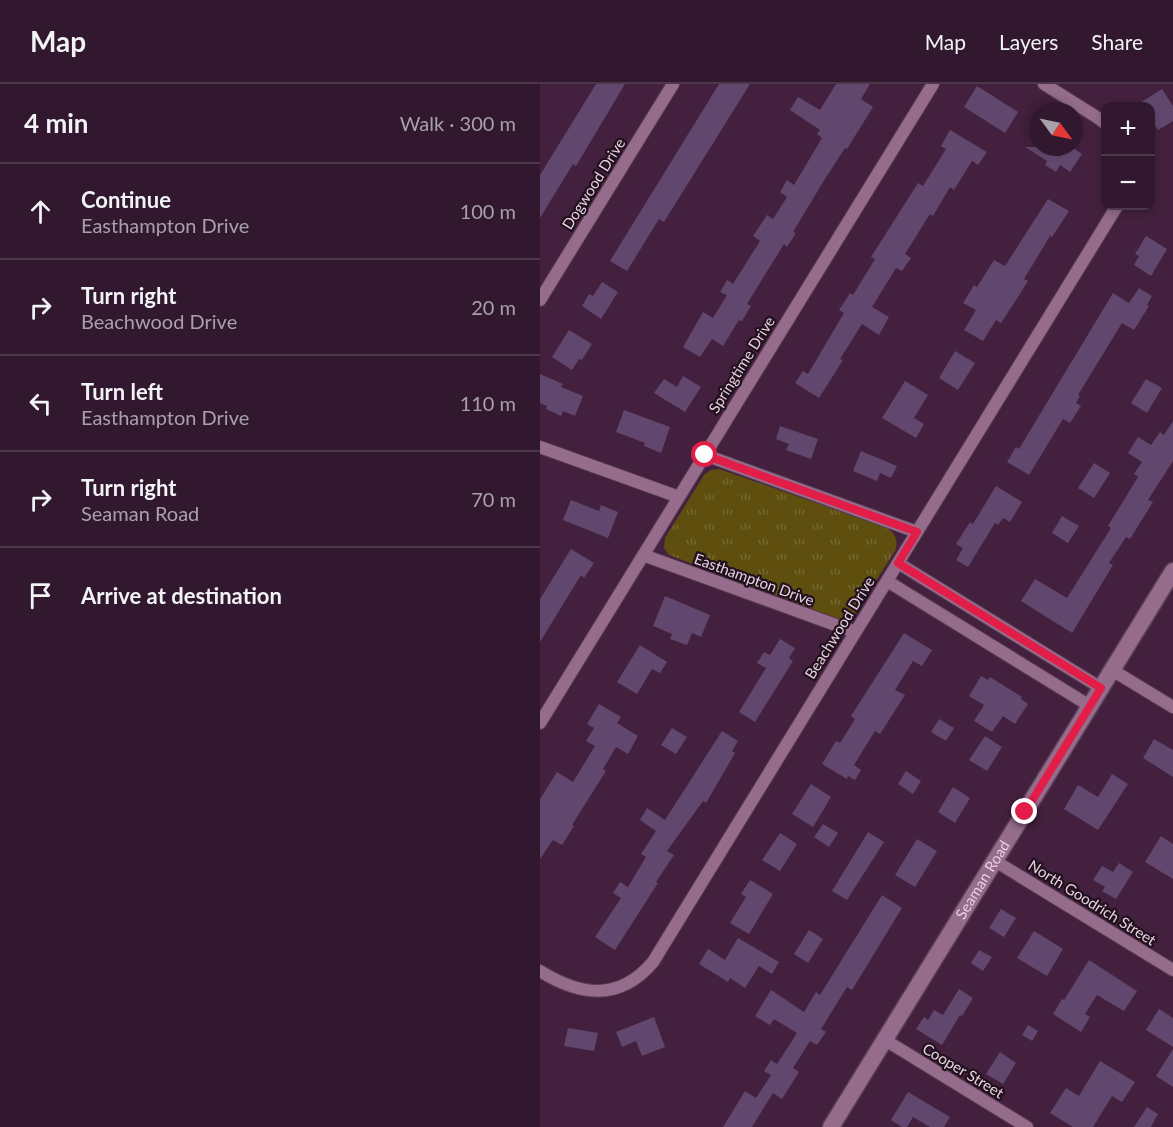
<!DOCTYPE html>
<meta charset="utf-8">
<style>
:root{--surface:#32182e;--page:#3a2136;--text:#f1f3f6;--muted:#a8a0aa;--line:#4d374a}
body{margin:0;font-family:Lato,sans-serif;background:var(--page);color:var(--text)}
.controls{position:absolute;right:18px;top:18px;display:grid;overflow:hidden;border-radius:12px;box-shadow:0 3px 9px #0003}
.controls button{width:54px;height:54px;display:grid;place-items:center;padding:0;border:0;border-bottom:2px solid var(--line);background:var(--surface);color:var(--text);font:30px sans-serif}
.compass{position:absolute;left:489px;top:18px;width:54px;height:54px;border-radius:50%;background:var(--surface);box-shadow:0 3px 9px #0003;rotate:123deg}
.stop{position:absolute;width:18px;height:18px;margin:-14px;border:4px solid #e11d48;border-radius:50%;background:#fff}
.stop.end{background:#e11d48;border-color:#fff;box-shadow:0 2px 6px #0008}
.list{margin:0;padding:0;list-style:none}
h2{display:flex;justify-content:space-between;align-items:center;height:78px;margin:0;padding:0 24px;font-size:26px}
h2 small{font-size:20px;font-weight:400;color:var(--muted)}
.list li{display:grid;grid-template-columns:39px 1fr auto;gap:18px;align-items:center;box-sizing:border-box;height:96px;padding:0 24px;border-top:2px solid var(--line)}
.list b{display:block;font-size:22px;white-space:nowrap}
.list p{margin:0;font-size:20px;white-space:nowrap;color:var(--muted)}
.list em{font-size:20px;font-style:normal;color:var(--muted)}
.icon{flex:none;width:33px;height:33px;fill:none;stroke:currentColor;stroke-width:2;stroke-linecap:round;stroke-linejoin:round}
.map{position:relative;flex:none;width:633px;height:1043px;overflow:hidden}
header{display:flex;align-items:center;gap:36px;box-sizing:border-box;height:84px;padding:0 30px;background:var(--surface);border-bottom:2px solid var(--line)}
header strong{font-size:28px}
nav{display:flex;gap:33px;margin-inline-start:auto;font-size:21px}
main{display:flex}
aside{flex:1;background:var(--surface)}
.map>svg:first-child{display:block}
.grass{fill:url(#grass-tufts)}
.building{fill:#61476e}
.lines{fill:none;stroke-linecap:round;stroke-linejoin:round}
.street-casing{stroke:#5a3c55;stroke-width:14}
.secondary-casing{stroke:#5a3c55;stroke-width:19}
.street{stroke:#956c8c;stroke-width:12}
.secondary{stroke:#956c8c;stroke-width:16}
.route{stroke:#e11d48;stroke-width:8}
.labels{text-anchor:middle;stroke-width:4.5;stroke-linejoin:round;paint-order:stroke}
.street-label{font-size:15px;fill:#e8d1e3;stroke:#20111d}
</style>
<header>
<strong>Map</strong>
<nav><a>Map</a><a>Layers</a><a>Share</a></nav>
</header>
<main>
<aside>
<h2>4 min<small>Walk · 300 m</small></h2>
<ul class="list">
<li><svg class="icon" aria-label="ahead" viewBox="0 0 24 24"><path d="M12 20V5M6 11l6-6 6 6"/></svg><div><b>Continue</b><p>Easthampton Drive</p></div><em>100 m</em></li>
<li><svg class="icon" aria-label="right" viewBox="0 0 24 24"><path d="M7 20v-9h11M14 6l5 5-5 5"/></svg><div><b>Turn right</b><p>Beachwood Drive</p></div><em>20 m</em></li>
<li><svg class="icon" aria-label="left" viewBox="0 0 24 24"><path d="M17 20v-9H6M10 6l-5 5 5 5"/></svg><div><b>Turn left</b><p>Easthampton Drive</p></div><em>110 m</em></li>
<li><svg class="icon" aria-label="right" viewBox="0 0 24 24"><path d="M7 20v-9h11M14 6l5 5-5 5"/></svg><div><b>Turn right</b><p>Seaman Road</p></div><em>70 m</em></li>
<li><svg class="icon" aria-label="arrive" viewBox="0 0 24 24"><path d="M6 21V4h12l-3 4 3 4H6"/></svg><div><b>Arrive at destination</b></div></li>
</ul>
</aside>
<div class="map">
<svg width="633" height="1043" viewBox="0 0 633 1043">
<defs>
<pattern id="grass-tufts" width="24" height="20" patternUnits="userSpaceOnUse" patternTransform="scale(1.5)"><rect width="24" height="20" fill="#5f4f0f"/><path d="M3 7l-1-3M5 7V3M7 7l1-3M15 17l-1-3M17 17v-4M19 17l1-3" fill="none" stroke="#766732"/></pattern>
</defs>
<rect width="100%" height="100%" fill="#43203d"/>
<path class="grass" d="M179,385L345,443C355,448 359,457 355,467L314,531L307,534L299,535L129,471L124,464L125,454L164,391L171,386Z"/>
<path class="building" d="M56,0H85L36,82L33,80L0,134V91Z
M179,0H210L124,138L119,135L87,187L70,177Z
M296,0H330L321,15L333,23L307,65L305,64L283,98L253,148L256,149L247,163L244,160L223,194L207,220L211,222L202,237L199,236L183,262L172,255L160,273L143,263L163,228L173,234L187,211L180,208L187,196L193,200L220,157L213,152L227,131L233,135L247,113L240,108L247,96L254,101L282,54L277,50L280,46L250,26L258,13L280,26Z
M437,2L478,28L465,49L424,23Z
M622,5L633,22V37L618,46L610,35V22H595Z
M410,46L447,68L438,81L432,77L414,106L410,103L393,132L390,130L365,170L371,174L362,187L356,184L332,223L349,233L339,251L322,240L300,275L303,276L279,314L255,299L263,287L268,290L304,229L299,226L310,209L313,211L335,175L331,173L378,99L383,102L406,65L401,62Z
M485,63H532L542,70L530,88L520,81L516,88L505,81L507,77Z
M508,115L529,127L512,153L510,152L484,195L488,197L478,213L461,239L456,236L443,257L424,246L436,226L423,219L434,201L437,203L454,176L465,182Z
M606,152L627,165L611,192L594,181L599,172L595,170Z
M62,198L78,208L61,235L42,222L49,210L53,212Z
M599,204L612,212L607,221L609,222L594,246L582,239L538,311L540,312L536,319L541,322L530,339L523,335L489,391L467,378L476,363L479,365L573,209L589,219Z
M29,246L52,260L42,276L39,275L32,286L12,273Z
M415,267L435,279L418,306L399,294Z
M0,290L23,300L21,303L43,312L35,332L23,327L21,332L6,325L7,322L0,319Z
M143,292L161,303L145,328L114,309L124,295L137,303Z
M606,295L622,304L607,329L591,319Z
M365,297L388,311L374,334L384,340L376,354L342,334Z
M84,326L130,343L121,369L104,362L105,359L76,348Z
M633,337V377L608,416L613,418L590,455L586,453L569,479L573,481L532,549L481,517L495,495L527,514L571,444L568,442L598,393L594,390L602,378L588,369L598,353L611,361L620,348L624,351Z
M240,342L278,355L271,375L246,366L249,360L236,355Z
M321,367L357,382L351,394L340,389L337,397L313,387Z
M554,379L570,389L554,414L538,404Z
M456,402L482,418L470,438L463,434L458,441L455,439L428,483L416,476L423,464L416,460L430,438L433,440Z
M31,416L59,427L61,421L78,428L68,454L23,436Z
M522,432L539,442L528,459L512,449Z
M31,465L54,479L44,494L41,491L0,558V515Z
M125,512L170,531L161,553L152,549L147,561L130,555L132,550L113,542Z
M364,549L392,566L382,582L373,577L355,606L365,611L340,650L335,647L314,681L321,686L315,696L308,692L307,695L282,680L296,657L300,659L315,635L311,632Z
M240,555L255,564L249,574L253,577L215,638L199,628L226,584L217,579L224,568L230,571Z
M100,561L127,578L120,589L112,585L97,610L77,598Z
M441,592L448,596L450,593L482,613L481,615L488,620L475,640L463,632L452,648L434,637L444,621L429,612Z
M59,620L81,633L77,639L98,652L88,670L76,663L63,685L66,687L32,741L34,742L22,761L13,756L0,775V715L17,688L33,698L55,662L46,657L54,644L47,640Z
M399,635L414,644L406,657L391,648Z
M132,644L147,653L136,670L121,661Z
M182,647L198,657L192,667L195,669L166,719L163,717L127,767L134,771L116,798L118,799L75,866L55,853L81,814L73,809L80,798L88,803L106,773L101,770L116,747L100,736L107,724L125,736Z
M445,652L462,663L447,687L429,676Z
M614,655L633,666V693L603,674Z
M366,687L381,697L373,710L358,700Z
M572,690L588,700L558,746L524,725L538,701L558,713Z
M271,700L291,713L273,743L252,730Z
M413,703L430,714L415,739L398,728Z
M283,740L298,749L289,763L274,753Z
M328,748L344,758L307,816L292,807Z
M240,749L257,760L240,787L222,776Z
M621,752L633,760V795L605,778Z
M377,755L397,767L375,803L355,791Z
M579,779L593,788L576,815L562,807L565,803L553,796L562,782L573,788Z
M210,796L233,810L209,850L190,839L206,813L201,810Z
M342,811L362,824L312,906L307,903L281,945L286,948L277,961L270,957L253,984L259,988L242,1015L233,1009L212,1043H183L205,1007L216,1014L231,991L224,987L231,976L237,980L257,949L234,935L230,941L215,932L231,906L264,928L276,908L280,911Z
M461,825L476,834L464,853L449,844Z
M269,846L283,855L268,879L254,870Z
M494,847L523,865L507,892L477,874Z
M198,854L239,878L232,890L219,882L205,904L190,894L188,898L159,880L168,865L185,876Z
M439,866L452,873L443,887L431,879Z
M549,876L597,907L584,927L557,911L545,930L550,933L541,948L513,930L522,915L524,916Z
M419,905L433,914L422,932L420,931L402,961L376,945L384,933L388,936L394,926L403,931Z
M619,925L633,934V963L606,946Z
M114,933L125,963L102,972L96,957L82,963L76,948Z
M488,941L498,947L492,957L482,951Z
M28,944L58,949L54,967L24,962Z
M633,965V1003L616,992Z
M460,968L476,979L463,1000L446,990Z
M560,977L595,998L582,1018L572,1012L553,1043H533L510,1029L526,1004L539,1012Z
M368,1008L410,1033L404,1043H390L373,1033L367,1043H362L351,1036Z
M607,1023L618,1030L611,1043H594Z"/>
<g class="lines">
<defs>
<path id="street" d="M504,0L555,32L566,40
M0,216L133,0
M0,363L139,413
M165,371L377,448
M103,471L315,548
M358,479L561,604
M347,497L550,622
M572,586L633,623
M0,639L393,0
M455,777L633,886
M0,887C40,912 79,918 113,878L577,122
M345,956L487,1043"/>
<g id="secondary">
<path id="s1" d="M291,1043L633,487"/>
</g>
</defs>
<use href="#street" class="street-casing"/>
<use href="#secondary" class="secondary-casing"/>
<use href="#street" class="street"/>
<use href="#secondary" class="secondary"/>
</g>
<g class="lines">
<path class="route" d="M165,371L377,448L358,479L561,604L485,728"/>
</g>
<g class="labels">
<g class="street-label">
<text transform="translate(54 100) rotate(-58)" y="5">Dogwood Drive</text>
<text transform="translate(202 281) rotate(-58)" y="5">Springtime Drive</text>
<text transform="translate(214 496) rotate(20)" y="5">Easthampton Drive</text>
<text transform="translate(300 544) rotate(-58)" y="5">Beachwood Drive</text>
<text dy="5" stroke="none"><textPath href="#s1" startOffset="290">Seaman Road</textPath></text>
<text transform="translate(552 819) rotate(32)" y="5">North Goodrich Street</text>
<text transform="translate(423 987) rotate(31)" y="5">Cooper Street</text>
</g>
</g>
</svg>
<div class="controls">
<button>+</button>
<button>−</button>
</div>
<svg class="compass" viewBox="-18 -18 36 36"><path d="M0-13l5 13h-10z" fill="#e53935"/><path d="M0 13l5-13h-10z" fill="#a8a0aa"/></svg>
<div class="stop" style="left:165px;top:371px"></div>
<div class="stop end" style="left:485px;top:728px"></div>
</div>
</main>
